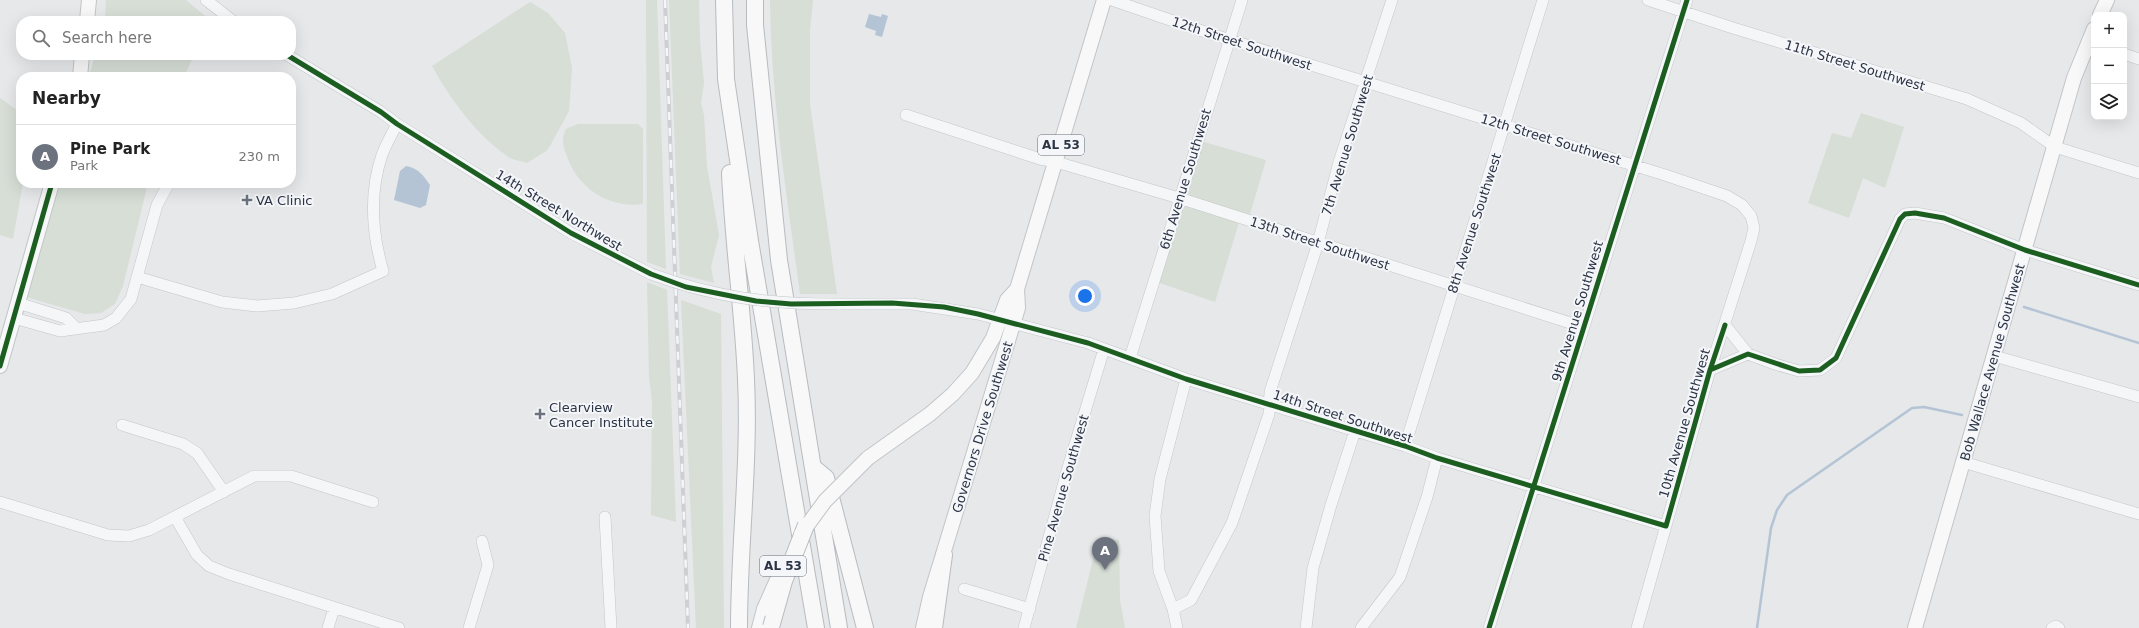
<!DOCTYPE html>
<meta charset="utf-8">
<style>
:root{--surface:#fff;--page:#f6f6f6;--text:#222;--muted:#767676;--line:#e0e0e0;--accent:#6c737f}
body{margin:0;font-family:"DejaVu Sans",sans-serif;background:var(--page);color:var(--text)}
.controls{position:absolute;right:12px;top:12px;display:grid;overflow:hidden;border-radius:8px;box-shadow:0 4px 16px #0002}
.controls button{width:36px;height:36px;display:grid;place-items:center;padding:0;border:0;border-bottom:1px solid var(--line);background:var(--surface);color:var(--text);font:20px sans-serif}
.you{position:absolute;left:1085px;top:296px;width:14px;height:14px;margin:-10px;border:3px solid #fff;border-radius:50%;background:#1a73e8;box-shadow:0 0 0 6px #1a73e833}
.badge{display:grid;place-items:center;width:26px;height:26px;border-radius:50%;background:var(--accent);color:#fff;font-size:13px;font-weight:700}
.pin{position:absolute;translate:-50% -33px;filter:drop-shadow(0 1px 2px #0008)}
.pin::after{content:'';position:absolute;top:21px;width:14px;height:12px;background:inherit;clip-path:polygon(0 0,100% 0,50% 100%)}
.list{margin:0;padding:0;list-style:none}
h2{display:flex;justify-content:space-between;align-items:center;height:52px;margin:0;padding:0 16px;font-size:17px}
h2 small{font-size:13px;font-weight:400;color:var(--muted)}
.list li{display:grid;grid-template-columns:26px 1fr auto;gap:12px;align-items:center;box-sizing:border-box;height:64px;padding:0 16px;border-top:1px solid var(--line)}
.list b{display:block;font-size:15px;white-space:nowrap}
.list p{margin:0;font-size:13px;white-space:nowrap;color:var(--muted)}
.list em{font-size:13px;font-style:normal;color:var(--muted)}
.icon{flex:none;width:22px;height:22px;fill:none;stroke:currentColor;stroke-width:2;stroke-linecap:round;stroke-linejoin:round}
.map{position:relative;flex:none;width:2139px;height:628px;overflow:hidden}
.search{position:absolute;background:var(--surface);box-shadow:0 4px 16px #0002;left:16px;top:16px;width:280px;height:44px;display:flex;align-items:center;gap:10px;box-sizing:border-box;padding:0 14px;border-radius:16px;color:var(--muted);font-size:15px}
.panel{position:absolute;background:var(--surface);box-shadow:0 4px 16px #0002;left:16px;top:72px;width:280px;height:116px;border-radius:16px}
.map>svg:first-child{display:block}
.green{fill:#d6ded6}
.water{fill:#b4c4d5}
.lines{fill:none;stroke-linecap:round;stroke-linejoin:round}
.stream{stroke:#b4c4d5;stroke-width:2.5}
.minor-casing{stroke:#c4c6c8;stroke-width:12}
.major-casing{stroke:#c2c5c8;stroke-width:16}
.highway-casing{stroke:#b8bbbf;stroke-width:18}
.minor{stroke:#f5f6f7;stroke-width:11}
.major{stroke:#f8f8f8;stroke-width:14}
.highway{stroke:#f8f8f8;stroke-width:16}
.rail-casing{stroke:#cecfd2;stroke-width:4}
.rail{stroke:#f4f6f9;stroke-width:2.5;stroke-dasharray:8;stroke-linecap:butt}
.minor-bridge-casing{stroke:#c4c6c8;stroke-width:12;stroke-linecap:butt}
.major-bridge-casing{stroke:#c2c5c8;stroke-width:16;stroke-linecap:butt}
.highway-bridge-casing{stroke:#b8bbbf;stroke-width:18;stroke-linecap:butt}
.minor-bridge{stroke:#f5f6f7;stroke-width:11}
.major-bridge{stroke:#f8f8f8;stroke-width:14}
.highway-bridge{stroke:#f8f8f8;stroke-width:16}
.cycleway-casing{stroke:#f4f6f9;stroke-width:8}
.cycleway{stroke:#1b5e20;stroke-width:5}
.poi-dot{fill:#6c737f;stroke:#f4f6f9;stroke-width:1.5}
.labels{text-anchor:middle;stroke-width:4;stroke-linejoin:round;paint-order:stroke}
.shield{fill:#f4f6f9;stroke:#676e7b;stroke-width:1}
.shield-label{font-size:12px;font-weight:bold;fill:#2b3445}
.street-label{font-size:13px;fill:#2b3445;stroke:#f4f6f9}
.poi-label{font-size:13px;fill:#2b3445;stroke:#f4f6f9;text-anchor:start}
</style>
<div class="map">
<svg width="2139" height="628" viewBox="0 0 2139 628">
<rect width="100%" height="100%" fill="#e6e8ea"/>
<path class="green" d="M106,0H186L210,20L105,21Z
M646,0H657L666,269L647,262Z
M669,0H699L700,41L704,83L701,103L704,115L707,166L719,235L711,267L714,283L680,274Z
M770,0H813L810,30V104L837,294H800C787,196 771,99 770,0Z
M530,2L548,13L565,33L572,68L569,111L550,146L546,151L527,163C521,161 512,160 507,156C475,133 451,100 432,66Z
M95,55H194L184,77H89Z
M0,98L21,113V183H23L13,239L0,235Z
M1861,113L1904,127L1885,188L1863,178L1849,218L1808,203L1832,133L1851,138Z
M578,124H638L643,129V204C610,209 577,188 567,156C563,147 561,139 566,129Z
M1201,141L1266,160L1248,221L1240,219L1215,302L1157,282Z
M59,183H148L123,286L115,304L101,313L85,314L26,297Z
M647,282L667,290L676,522L651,515L652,401L649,376Z
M681,300L721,314L724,628H696Z
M1098,539L1119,540L1120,600L1125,628H1076Z"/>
<path class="water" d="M869,14L881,17L882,14L888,16L882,37L875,35L876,31L865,27Z
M406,166C418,168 423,175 430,185L426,205L420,208L394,200L400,171Z"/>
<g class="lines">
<path class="stream" d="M2024,307L2139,343
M1757,628L1771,528L1777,510L1787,495L1912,408L1924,407L1962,415"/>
<defs>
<path id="minor" d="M206,0L233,21
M1112,0L1208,33L1665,175L1727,196L1742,205L1751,216L1754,228L1751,241L1710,370L1637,628
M1648,0L1733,28L1967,99L2021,123L2055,147L2139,173
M2124,54L2139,59
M287,55L381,112L397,124L571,233L651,274
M906,115L1040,159L1056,162L1179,198L1583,327
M137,277L222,302L257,306L294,303L332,294L383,271C372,233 369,193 382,155C386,144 392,134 397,124
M18,303L66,318L76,328
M838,304H912L978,314L1088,343L1186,379L1405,446L1437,458L1666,526
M14,318L60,331L104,325L116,318L131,299L157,205L169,183
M1725,325L1748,354L1775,364L1799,371L1820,370L1836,358L1900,219L1905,214L1915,213L1944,218L2025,250L2139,285
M1994,356L2139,397
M1130,358L1242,0
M1710,370L1748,354
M122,425L183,444L197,453L224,492
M1405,446C1450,297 1498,149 1543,0
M1963,462L2139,514
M0,502L108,535L129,536L149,530L254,476H291L373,502
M175,517L197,555L209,566L229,574L399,628
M605,517L611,628
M964,589L1030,609
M1173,609L1191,600L1232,523L1269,414L1270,392L1318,243L1339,162L1392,0
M328,628L334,608
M469,628L488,565L482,541
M1024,628L1069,464L1104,349
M1177,628L1173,609L1159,571L1155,516L1160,479L1186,379
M1306,628L1313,568L1331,505L1355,431
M1361,628L1400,577L1427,497L1437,458
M1489,628L1687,0
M2052,628L2056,626L2059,628"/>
<path id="major" d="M2100,15L2107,0
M87,21L89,0
M80,77L82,55
M0,366L52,183
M868,458L930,414L953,394L972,373L993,338L1007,300L1017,289
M759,628L764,609
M923,628L930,597L1018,308L1017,289L1104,0
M1915,628L2074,78L2094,29"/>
<path id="highway" d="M724,0L726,79L750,241L816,628
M755,0V25L779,260L839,628
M730,173C733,242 743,310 746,379C750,462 739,545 739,628
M814,468L826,478L865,628
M934,628L944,555"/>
</defs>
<use href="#minor" class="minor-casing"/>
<use href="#major" class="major-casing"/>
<use href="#highway" class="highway-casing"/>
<use href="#minor" class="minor"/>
<use href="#major" class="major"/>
<use href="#highway" class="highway"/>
<defs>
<path id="rail" d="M665,0L688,628"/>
</defs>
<use href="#rail" class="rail-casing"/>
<use href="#rail" class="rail"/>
<defs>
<path id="minor-bridge" d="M651,274C717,298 768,304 838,304"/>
<path id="major-bridge" d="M801,534L825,501L868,458
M764,609L785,562"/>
<path id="highway-bridge" d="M771,627L784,581L806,525"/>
</defs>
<use href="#minor-bridge" class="minor-bridge-casing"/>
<use href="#major-bridge" class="major-bridge-casing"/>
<use href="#highway-bridge" class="highway-bridge-casing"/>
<use href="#minor-bridge" class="minor-bridge"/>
<use href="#major-bridge" class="major-bridge"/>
<use href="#highway-bridge" class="highway-bridge"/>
<defs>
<path id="cycleway" d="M287,55L381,112L397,124L571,233L651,274L686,287L756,301L791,304L892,303L944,307L978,314L1088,343L1186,379L1405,446L1437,458L1666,526L1710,370L1725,325
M0,366L52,183
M1710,370L1748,354L1799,371L1820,370L1836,358L1900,219L1905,214L1915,213L1944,218L2025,250L2139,285
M1489,628L1687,0"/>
</defs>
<use href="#cycleway" class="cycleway-casing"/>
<use href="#cycleway" class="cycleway"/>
</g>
<g class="poi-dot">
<path d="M245 194h4v4h4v4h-4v4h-4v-4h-4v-4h4z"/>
<path d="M538 408h4v4h4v4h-4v4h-4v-4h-4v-4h4z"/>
</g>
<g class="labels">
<g class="shield">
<rect x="1038" y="135" width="46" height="20" rx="3"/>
<rect x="760" y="556" width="46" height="20" rx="3"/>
</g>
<g class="shield-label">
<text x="1061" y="149">AL 53</text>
<text x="783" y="570">AL 53</text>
</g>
<g class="street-label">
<text transform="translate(1242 43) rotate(18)" y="5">12th Street Southwest</text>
<text transform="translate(1855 65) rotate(17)" y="5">11th Street Southwest</text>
<text transform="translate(1551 139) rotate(17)" y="5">12th Street Southwest</text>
<text transform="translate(1347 145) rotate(-73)" y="5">7th Avenue Southwest</text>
<text transform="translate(1185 179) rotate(-73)" y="5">6th Avenue Southwest</text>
<text transform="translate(559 210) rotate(31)" y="5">14th Street Northwest</text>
<text transform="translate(1474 223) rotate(-72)" y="5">8th Avenue Southwest</text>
<text transform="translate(1320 243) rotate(18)" y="5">13th Street Southwest</text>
<text transform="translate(1577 311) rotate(-73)" y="5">9th Avenue Southwest</text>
<text transform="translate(1992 362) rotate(-74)" y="5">Bob Wallace Avenue Southwest</text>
<text transform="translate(1343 416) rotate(18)" y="5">14th Street Southwest</text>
<text transform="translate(1684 423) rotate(-74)" y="5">10th Avenue Southwest</text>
<text transform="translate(982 427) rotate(-73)" y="5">Governors Drive Southwest</text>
<text transform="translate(1063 488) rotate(-74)" y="5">Pine Avenue Southwest</text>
</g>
<g class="poi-label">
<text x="256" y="205">VA Clinic</text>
<text x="549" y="412">Clearview<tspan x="549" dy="15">Cancer Institute</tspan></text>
</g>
</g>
</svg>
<div class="controls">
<button>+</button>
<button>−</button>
<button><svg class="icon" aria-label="layers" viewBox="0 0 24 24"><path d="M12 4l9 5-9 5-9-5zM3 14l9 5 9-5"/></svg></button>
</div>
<div class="you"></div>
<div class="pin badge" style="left:1105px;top:570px">A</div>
<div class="search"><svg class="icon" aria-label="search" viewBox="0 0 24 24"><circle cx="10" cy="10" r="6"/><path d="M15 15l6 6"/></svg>Search here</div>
<section class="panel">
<h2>Nearby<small></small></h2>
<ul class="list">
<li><span class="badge">A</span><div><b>Pine Park</b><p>Park</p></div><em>230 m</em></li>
</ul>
</section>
</div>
